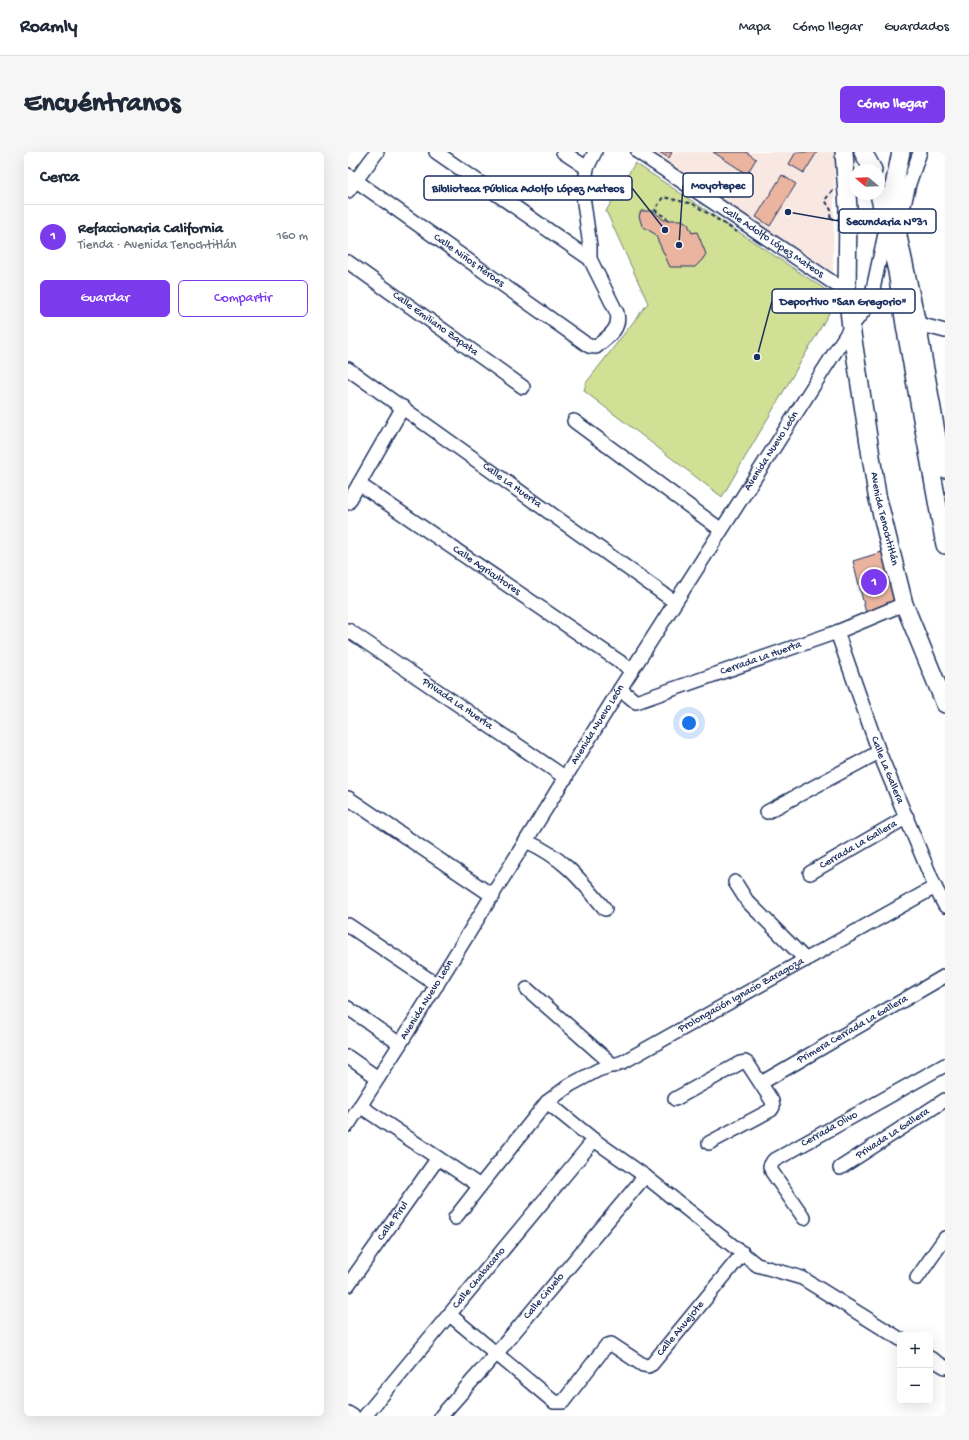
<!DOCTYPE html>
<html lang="es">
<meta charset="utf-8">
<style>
body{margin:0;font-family:"Gochi Hand",sans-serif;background:#f6f6f7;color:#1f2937}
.controls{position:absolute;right:12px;bottom:12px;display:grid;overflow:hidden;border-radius:6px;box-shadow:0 4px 16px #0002}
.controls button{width:36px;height:36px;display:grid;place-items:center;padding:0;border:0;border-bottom:1px solid #e0e1e3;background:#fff;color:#1f2937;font:20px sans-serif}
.compass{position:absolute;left:501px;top:12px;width:36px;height:36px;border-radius:50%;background:#fff;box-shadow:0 4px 16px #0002;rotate:289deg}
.you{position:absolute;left:341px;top:571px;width:14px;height:14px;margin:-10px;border:3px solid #fff;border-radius:50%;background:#1a73e8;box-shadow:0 0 0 6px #1a73e833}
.badge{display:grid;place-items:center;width:26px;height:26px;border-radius:50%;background:#7c3aed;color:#fff;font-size:13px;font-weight:700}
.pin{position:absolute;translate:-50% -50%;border:2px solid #fff;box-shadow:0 1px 4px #0006}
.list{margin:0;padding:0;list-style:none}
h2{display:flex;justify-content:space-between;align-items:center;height:52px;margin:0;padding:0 16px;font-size:17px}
h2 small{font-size:13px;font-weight:400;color:#747a83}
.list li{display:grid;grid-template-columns:26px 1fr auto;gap:12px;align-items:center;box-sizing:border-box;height:64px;padding:0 16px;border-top:1px solid #e0e1e3}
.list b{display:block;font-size:15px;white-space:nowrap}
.list p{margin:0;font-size:13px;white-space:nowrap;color:#747a83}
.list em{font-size:13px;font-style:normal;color:#747a83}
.actions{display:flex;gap:8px;padding:12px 16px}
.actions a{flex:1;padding:9px 0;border:1px solid #7c3aed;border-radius:6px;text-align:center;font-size:14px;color:#7c3aed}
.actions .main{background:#7c3aed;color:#fff}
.map{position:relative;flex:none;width:597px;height:1264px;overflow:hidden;border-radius:6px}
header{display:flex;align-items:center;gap:24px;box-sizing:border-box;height:56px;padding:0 20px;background:#fff;border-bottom:1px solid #e0e1e3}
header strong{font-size:19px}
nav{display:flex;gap:22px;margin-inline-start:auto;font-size:14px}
.intro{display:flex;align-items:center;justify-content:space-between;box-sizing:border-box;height:96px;padding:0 24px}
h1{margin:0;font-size:28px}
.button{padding:10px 18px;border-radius:6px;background:#7c3aed;color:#fff;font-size:14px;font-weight:700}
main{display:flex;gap:24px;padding:0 24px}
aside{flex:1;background:#fff;border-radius:6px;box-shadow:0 4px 16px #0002}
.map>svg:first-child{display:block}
.built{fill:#f9e8e2}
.green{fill:#d1e094;stroke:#768879}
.building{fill:#eab49f;stroke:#1b2f5e}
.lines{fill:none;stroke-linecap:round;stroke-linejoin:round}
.minor-casing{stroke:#1b2f5e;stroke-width:16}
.major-casing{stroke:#1b2f5e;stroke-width:20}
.path{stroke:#1b2f5e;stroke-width:2;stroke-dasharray:4 3;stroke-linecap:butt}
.minor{stroke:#fff;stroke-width:13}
.major{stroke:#fff;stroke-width:17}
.path-bridge{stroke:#1b2f5e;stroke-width:2;stroke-dasharray:4 3;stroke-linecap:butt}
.labels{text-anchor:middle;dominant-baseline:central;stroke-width:3;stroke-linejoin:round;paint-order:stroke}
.street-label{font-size:11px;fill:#1b2f5e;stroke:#fff}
.leader{fill:none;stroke:#1b2f5e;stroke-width:1.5}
.callout-dot{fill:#1b2f5e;stroke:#fff;stroke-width:1.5}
.callout{fill:#fff;stroke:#1b2f5e;stroke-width:1.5}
.callout-label{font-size:12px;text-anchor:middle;font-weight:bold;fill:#1b2f5e}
</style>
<header>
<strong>Roamly</strong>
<nav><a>Mapa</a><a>Cómo llegar</a><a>Guardados</a></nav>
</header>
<div class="intro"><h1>Encuéntranos</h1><a class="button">Cómo llegar</a></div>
<main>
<aside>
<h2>Cerca<small></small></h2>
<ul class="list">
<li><span class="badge">1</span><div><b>Refaccionaria California</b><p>Tienda · Avenida Tenochtitlán</p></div><em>160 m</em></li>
</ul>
<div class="actions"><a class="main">Guardar</a><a>Compartir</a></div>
</aside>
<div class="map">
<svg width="597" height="1264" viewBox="0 0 597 1264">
<rect width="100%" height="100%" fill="#fff"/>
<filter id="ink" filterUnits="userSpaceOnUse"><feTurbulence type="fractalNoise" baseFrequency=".025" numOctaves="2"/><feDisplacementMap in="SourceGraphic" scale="8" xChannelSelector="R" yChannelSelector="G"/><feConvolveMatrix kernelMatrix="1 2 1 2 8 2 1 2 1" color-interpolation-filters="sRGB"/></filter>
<g filter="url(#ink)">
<path class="built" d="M302,0H487L485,120Z"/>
<path class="green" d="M287,11L490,146L374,345L236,239L238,231L300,151L258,59Z"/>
<path class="building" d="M311,0H324L321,6Z
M365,0H398L408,7L399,22Z
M448,0H469L456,21L441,12Z
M434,23L448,32L422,74L408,65Z
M293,59H305L316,68H334L340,72L344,81L349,80L358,102L354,108L347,115H322L307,82L294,74L291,64Z
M534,400L546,450L518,461L505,409Z"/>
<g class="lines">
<g class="minor-casing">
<g id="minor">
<path d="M88,0L242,107"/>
<path d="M215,0L239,16"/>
<path id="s1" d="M290,0L499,140"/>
<path d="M572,0L561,32L554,61L552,84L571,172L597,319"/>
<path id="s2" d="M0,23L241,194L248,195C259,185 273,178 269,161L242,107V94L235,44L239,16L247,0"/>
<path d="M0,39L29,0"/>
<path id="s3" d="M0,110L175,235"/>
<path d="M571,172L597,179"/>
<path id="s4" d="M0,217L327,450"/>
<path d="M226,269L372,377"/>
<path id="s5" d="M11,332L284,518"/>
<path d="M0,351L55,255"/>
<path id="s6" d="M0,478L218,626"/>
<path id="s7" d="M489,480L531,600L587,735L597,754"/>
<path id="s8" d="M272,537L288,550L489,480L556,452"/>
<path d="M0,646L145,744"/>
<path d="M419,660L531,600"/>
<path d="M178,689C216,706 232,727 257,757"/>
<path id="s9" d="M462,721L559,665"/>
<path d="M387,730L399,749L458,808"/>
<path d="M0,773L89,833"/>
<path d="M179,837L266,914"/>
<path d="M0,856L52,892"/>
<path d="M0,905L30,926"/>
<path id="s10" d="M413,931L597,824"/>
<path d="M327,947L392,911L397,910L400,912L424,949L425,955L423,958L361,991"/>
<path d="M199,950L246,988L297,1024L409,1113L454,1126L552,1187"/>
<path id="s11" d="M12,954L132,1034L199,950L222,933L250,918L275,910L587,735"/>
<path id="s12" d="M0,973L52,892L272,537L503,175L522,151L538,77"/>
<path id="s13" d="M492,1016L597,948"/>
<path d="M107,1066L132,1034"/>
<path id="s14" d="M456,1066L424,1020L422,1014L425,1009L597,913"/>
<path d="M569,1126L597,1086"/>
<path id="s15" d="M0,1133L90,1006"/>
<path id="s16" d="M102,1163L206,1250H215L258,1194L263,1192L295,1213L300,1214L304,1212L395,1101"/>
<path d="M582,1206L597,1215"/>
<path d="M0,1261L5,1264"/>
<path id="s17" d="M17,1264L246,988"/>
<path id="s18" d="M93,1264L148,1202L297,1024"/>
</g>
</g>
<g class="major-casing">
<g id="major">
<path id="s19" d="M496,0L500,56L499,140L503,175L529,343L556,452L597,552"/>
<path d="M515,0L525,18"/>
<path d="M531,42L549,119L557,173L597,393"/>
<path d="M539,67L553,0"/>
</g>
</g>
<path class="path" d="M482,66L483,58L477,48L486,36
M321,68L307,58L315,45L345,52L389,80"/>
<use href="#minor" class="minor"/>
<use href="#major" class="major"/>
<path class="path-bridge" d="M482,66L544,72"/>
</g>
</g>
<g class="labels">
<g class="street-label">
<text stroke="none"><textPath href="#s1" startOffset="162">Calle Adolfo López Mateos</textPath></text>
<text stroke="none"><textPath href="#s2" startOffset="148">Calle Niños Héroes</textPath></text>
<text stroke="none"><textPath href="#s3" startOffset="107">Calle Emiliano Zapata</textPath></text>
<text stroke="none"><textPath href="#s12" startOffset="796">Avenida Nuevo León</textPath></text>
<text stroke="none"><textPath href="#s4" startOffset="201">Calle La Huerta</textPath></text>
<text stroke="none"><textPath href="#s19" startOffset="370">Avenida Tenochtitlán</textPath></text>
<text stroke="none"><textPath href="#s5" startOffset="154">Calle Agricultores</textPath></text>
<text stroke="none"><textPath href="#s8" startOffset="153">Cerrada La Huerta</textPath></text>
<text stroke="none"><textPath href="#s6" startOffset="132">Privada La Huerta</textPath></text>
<text stroke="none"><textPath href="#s12" startOffset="472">Avenida Nuevo León</textPath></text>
<text stroke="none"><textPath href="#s7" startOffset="147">Calle La Gallera</textPath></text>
<text stroke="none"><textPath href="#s9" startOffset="56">Cerrada La Gallera</textPath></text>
<text stroke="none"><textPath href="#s11" startOffset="474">Prolongación Ignacio Zaragoza</textPath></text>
<text stroke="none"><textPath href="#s12" startOffset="148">Avenida Nuevo León</textPath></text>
<text stroke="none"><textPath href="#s10" startOffset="106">Primera Cerrada La Gallera</textPath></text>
<text stroke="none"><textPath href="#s14" startOffset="133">Cerrada Olivo</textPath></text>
<text stroke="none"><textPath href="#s13" startOffset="63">Privada La Gallera</textPath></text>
<text stroke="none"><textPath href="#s15" startOffset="78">Calle Pirul</textPath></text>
<text stroke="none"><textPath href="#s17" startOffset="179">Calle Chabacano</textPath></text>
<text stroke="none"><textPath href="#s18" startOffset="158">Calle Ciruelo</textPath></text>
<text stroke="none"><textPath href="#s16" startOffset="314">Calle Ahuejote</textPath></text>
</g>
</g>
<path class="leader" d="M331 93L335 33M317 78L284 36M440 60L491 69M409 205L424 149"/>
<g class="callout-dot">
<circle cx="331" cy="93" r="4"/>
<circle cx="317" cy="78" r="4"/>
<circle cx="440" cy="60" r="4"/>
<circle cx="409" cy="205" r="4"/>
</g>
<g class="callout">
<rect x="335" y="21" width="70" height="24" rx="4"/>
<rect x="76" y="24" width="208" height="24" rx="4"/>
<rect x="491" y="57" width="97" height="24" rx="4"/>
<rect x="424" y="137" width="143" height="24" rx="4"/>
</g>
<g class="callout-label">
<text x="370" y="37">Moyotepec</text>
<text x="180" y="40">Biblioteca Pública Adolfo López Mateos</text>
<text x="539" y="73">Secundaria Nº31</text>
<text x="495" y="153">Deportivo "San Gregorio"</text>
</g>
</svg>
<div class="controls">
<button>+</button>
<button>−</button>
</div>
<svg class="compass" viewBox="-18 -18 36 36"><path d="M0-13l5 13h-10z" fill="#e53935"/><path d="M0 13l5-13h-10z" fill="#747a83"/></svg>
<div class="you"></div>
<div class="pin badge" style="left:526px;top:430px">1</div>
</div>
</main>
